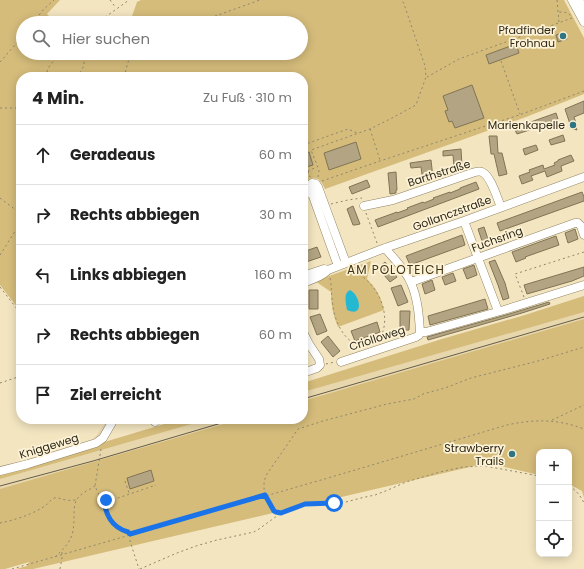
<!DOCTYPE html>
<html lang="de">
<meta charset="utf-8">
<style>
body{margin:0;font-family:Poppins,sans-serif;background:#f2f2f2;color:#222}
.controls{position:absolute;right:12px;bottom:12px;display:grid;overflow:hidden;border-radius:8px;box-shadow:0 2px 10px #0003}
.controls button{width:36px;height:36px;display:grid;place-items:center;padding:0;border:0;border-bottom:1px solid #e0e0e0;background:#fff;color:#222;font:20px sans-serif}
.stop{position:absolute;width:12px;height:12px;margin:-9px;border:3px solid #1a73e8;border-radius:50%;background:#fff}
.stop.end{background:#1a73e8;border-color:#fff;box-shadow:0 1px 4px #0008}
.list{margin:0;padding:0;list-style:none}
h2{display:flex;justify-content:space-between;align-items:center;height:52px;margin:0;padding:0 16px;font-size:17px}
h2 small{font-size:13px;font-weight:400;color:#767676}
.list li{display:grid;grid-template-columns:26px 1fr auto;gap:12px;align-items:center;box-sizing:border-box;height:60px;padding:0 16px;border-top:1px solid #e0e0e0}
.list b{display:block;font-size:15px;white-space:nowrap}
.list em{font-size:13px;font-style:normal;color:#767676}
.icon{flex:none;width:22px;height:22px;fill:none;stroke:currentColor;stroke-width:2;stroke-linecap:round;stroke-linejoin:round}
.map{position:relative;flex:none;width:584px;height:569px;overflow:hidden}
.search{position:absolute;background:#fff;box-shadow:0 2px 10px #0003;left:16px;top:16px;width:292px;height:44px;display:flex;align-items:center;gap:10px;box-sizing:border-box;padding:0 14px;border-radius:22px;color:#767676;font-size:15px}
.panel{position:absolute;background:#fff;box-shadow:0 2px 10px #0003;left:16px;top:72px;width:292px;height:352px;border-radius:16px}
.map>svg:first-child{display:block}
.built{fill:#e8d7ac}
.green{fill:#d5bc7b}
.water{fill:#24b8d2}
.building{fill:#b3a583;stroke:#817454}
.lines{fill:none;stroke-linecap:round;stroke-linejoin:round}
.minor-casing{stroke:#928563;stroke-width:9}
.path{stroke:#8f866c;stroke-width:1;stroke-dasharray:2 3;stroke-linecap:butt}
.minor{stroke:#fff;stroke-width:8}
.tram{stroke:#655d49;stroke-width:1}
.route{stroke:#1a73e8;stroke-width:5}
.poi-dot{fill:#2e7482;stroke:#fdf2d5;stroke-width:1.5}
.labels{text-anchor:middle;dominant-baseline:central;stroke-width:3.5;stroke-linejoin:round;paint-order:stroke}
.poi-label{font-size:11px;fill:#2d281a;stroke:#fdf2d5;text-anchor:end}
.street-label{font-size:11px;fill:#2d281a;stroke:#fdf2d5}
.neighbourhood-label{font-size:12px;letter-spacing:1px;fill:#3f3414;stroke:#fdf2d5}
</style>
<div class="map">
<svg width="584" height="569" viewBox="0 0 584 569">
<rect width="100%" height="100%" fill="#f3e5c0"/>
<path class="built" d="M584,296V337L303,417V383L442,339L525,315Z
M181,419H296L0,505V471L88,447L106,422L113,426L105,442Z"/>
<path class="green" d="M0,0H60L47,14L56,23H23V53H89L96,58L99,53H301V23H117L131,19L137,2L141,0H564L584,38V94L526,117L325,189L322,183L318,179C306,176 307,181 306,190C306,193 304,194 303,197V77H21V312L0,285Z
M371,261L367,279C377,289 381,297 384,310L338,327C333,315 331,305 331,292L315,281Z
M584,296V312L303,392V383L442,339L525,315Z
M584,319V498L582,491L569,484V452H539V475L487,463L33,569H16L27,566L29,562L5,569H0V489L241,419H303V401Z
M181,419H209L0,479V471L88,447Z"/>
<path class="water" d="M350,290C360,295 365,318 347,310C346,303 343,293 350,290Z"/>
<path class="building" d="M564,32L567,39L558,42L556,35Z
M516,44L519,53L489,64L486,55Z
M472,85L484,118L455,128L452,121L449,122L445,111L448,110L443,96Z
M584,101V113L574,117L577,126L576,127L577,130L570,128L569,125L570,124L565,109Z
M556,113L558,119L544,124L545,125L517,134L514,128Z
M563,135L565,141L551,145L549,140Z
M489,136H497L498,153H502L507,174L499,176L494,154H491Z
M356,142L361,159L329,170L324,153Z
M536,145L538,150L525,155L523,149Z
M461,149L462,166L461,167V169L456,170L455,167H454L453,155L443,156V151Z
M309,152L313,165L303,168V154Z
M571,155L574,161L561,166L562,171L547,177L545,171L531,176L533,180L522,184L519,176L530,172L529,170L543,165L544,169L555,165L554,163L558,161V160Z
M431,160L433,178H428V181L423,182L421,167L411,168L410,163Z
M396,172L397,190H396V193L390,194L388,173Z
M367,180L370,187L352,194L349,187Z
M476,182L479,189L378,227L375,220L397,212V213L408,209L407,208L423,202L424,203L434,199L433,198L450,192V193L460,189V188Z
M582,192L584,197V201L500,231L497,223Z
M353,206L360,224L355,225H353L347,209Z
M484,227L489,242L483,244L478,229Z
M575,229L578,239L568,243L565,233Z
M462,235L465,245L410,265L406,256Z
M556,236L559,245L525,257L526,258L516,262L512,252Z
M317,247L321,257L303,263V252Z
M495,260L505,283L509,298L503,300L498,285L489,262Z
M385,262L397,277L390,282L378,268Z
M474,265L477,275L467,279L463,269Z
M584,267V276L572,281L527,294L524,285Z
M453,273L456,281L445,285L442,277Z
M432,280L435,290L425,294L422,284Z
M401,285L408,302L398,306L391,288Z
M309,290H318V309H309Z
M485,299L488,309L430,325L428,316Z
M549,302L550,304L522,313L428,340L427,337L506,315Z
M400,311H410L409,330H400Z
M320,314L327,331L317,335L310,317Z
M377,322L380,332L355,341L351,331Z
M328,336L340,351L333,357L321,342Z
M151,470L154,481L130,489L127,478Z"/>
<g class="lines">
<g class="minor-casing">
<path id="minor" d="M572,0L584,22
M579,0L584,9
M303,194L311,192
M364,206L393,200L472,173C475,172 479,171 482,172C491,176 497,198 501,207
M464,221L498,311
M338,266L310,188V185L312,183L316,184L318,187L346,263
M303,276L324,269L328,270L385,248L464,221L584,177
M411,282L575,223H578L581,226L584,235
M303,283C311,280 321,277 327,271
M303,332L309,344L319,359L320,365L317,368L303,373
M420,332H426L504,310L584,285
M341,362L416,337L419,335L420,332C419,316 418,299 411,283C406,270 394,259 385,248
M154,419L155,422
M0,471L28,464L96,443L103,438L114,419"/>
</g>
<path class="path" d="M110,0L116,8
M557,0L559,22
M33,23L43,10L54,0
M97,23L129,0
M196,23L260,0
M501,61L520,114
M0,62L23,36
M47,77C45,67 55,60 62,53
M77,77C84,67 87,63 80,53
M124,77L128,62L134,53
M427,77L459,59L572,18C569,12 565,12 559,12
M0,108H16L21,110
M370,129L380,160
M307,144L308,148
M303,145L348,129L357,133
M308,171L310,177
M303,173L317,167
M318,177L319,170L311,150L370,129L392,118L416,105L426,77L425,66L404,4L402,0
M322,181L380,161L522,114L584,91
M0,198L21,214
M331,204L348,200L362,198
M366,213L377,243
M0,255L21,222
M351,269C359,274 367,279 373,287C385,302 390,327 377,342
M361,274V266
M330,278C332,288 331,295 333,306C335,323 345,343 363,347
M0,287L21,314
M524,297L515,274L584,252
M326,364L335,362
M0,383L21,376
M552,420L584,405
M101,449L95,486L98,493L103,499
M125,481L129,493
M569,486C576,490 580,495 584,503
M103,499L110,500L115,499L156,485
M103,499C106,516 111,527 128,532L130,534
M280,513L274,511C266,498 260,488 267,474L298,429L323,421L387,404L414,399L423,394L445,388L471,378L538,361L584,347
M0,523C15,520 31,515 45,506C48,504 50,500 54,498C59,497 62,500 67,500C70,501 73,500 76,500
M130,535V541L139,569
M55,557C70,543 74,537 74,517C74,512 74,506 76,501C79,494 89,490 95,486
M12,569L328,478L507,425C534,419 558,419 584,429
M60,569L62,558V550
M140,569L177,553L196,546L217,540L254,532L259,529L281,513L297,506L313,503L346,502L361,498L375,495L388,490L406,482L440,472L463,467L485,466L539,476"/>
<use href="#minor" class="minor"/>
<path class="tram" d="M303,399L584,317
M0,486L93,461L235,419"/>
</g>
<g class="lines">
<path class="route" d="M106,500L103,498C106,515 111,527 128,532L130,534L265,495L274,511L276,512L281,513L305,504L334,503"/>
</g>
<g class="poi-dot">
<circle cx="563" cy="36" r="4"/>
<circle cx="573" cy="125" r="4"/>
<circle cx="512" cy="454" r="4"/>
</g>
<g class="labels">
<g class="poi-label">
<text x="555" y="30">Pfadfinder<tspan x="555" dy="13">Frohnau</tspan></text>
<text x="565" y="125">Marienkapelle</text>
<text x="504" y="448">Strawberry<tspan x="504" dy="13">Trails</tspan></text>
</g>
<g class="street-label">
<text transform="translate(439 173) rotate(-18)">Barthstraße</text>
<text transform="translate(452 213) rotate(-20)">Gollanczstraße</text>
<text transform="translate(497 239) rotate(-20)">Fuchsring</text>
<text transform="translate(377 338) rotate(-18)">Criolloweg</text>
<text transform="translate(49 446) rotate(-17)">Kniggeweg</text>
</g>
<g class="neighbourhood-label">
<text x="396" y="269">AM POLOTEICH</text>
</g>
</g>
</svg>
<div class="controls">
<button>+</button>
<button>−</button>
<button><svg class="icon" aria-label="locate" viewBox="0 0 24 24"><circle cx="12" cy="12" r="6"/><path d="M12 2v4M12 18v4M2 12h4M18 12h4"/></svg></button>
</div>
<div class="stop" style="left:334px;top:503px"></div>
<div class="stop end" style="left:106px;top:500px"></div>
<div class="search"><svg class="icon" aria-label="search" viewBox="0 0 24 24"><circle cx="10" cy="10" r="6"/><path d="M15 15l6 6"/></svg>Hier suchen</div>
<section class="panel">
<h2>4 Min.<small>Zu Fuß · 310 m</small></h2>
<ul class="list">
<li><svg class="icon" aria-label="ahead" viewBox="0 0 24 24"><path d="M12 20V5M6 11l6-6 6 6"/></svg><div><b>Geradeaus</b></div><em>60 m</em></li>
<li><svg class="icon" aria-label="right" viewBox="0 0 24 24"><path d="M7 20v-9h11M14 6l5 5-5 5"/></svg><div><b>Rechts abbiegen</b></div><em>30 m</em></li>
<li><svg class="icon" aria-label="left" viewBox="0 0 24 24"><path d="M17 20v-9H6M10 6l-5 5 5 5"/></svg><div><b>Links abbiegen</b></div><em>160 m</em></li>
<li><svg class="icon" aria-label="right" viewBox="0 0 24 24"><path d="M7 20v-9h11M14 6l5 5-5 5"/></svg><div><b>Rechts abbiegen</b></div><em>60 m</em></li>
<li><svg class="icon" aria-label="arrive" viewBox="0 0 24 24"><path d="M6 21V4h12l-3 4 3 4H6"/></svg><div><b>Ziel erreicht</b></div></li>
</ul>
</section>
</div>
